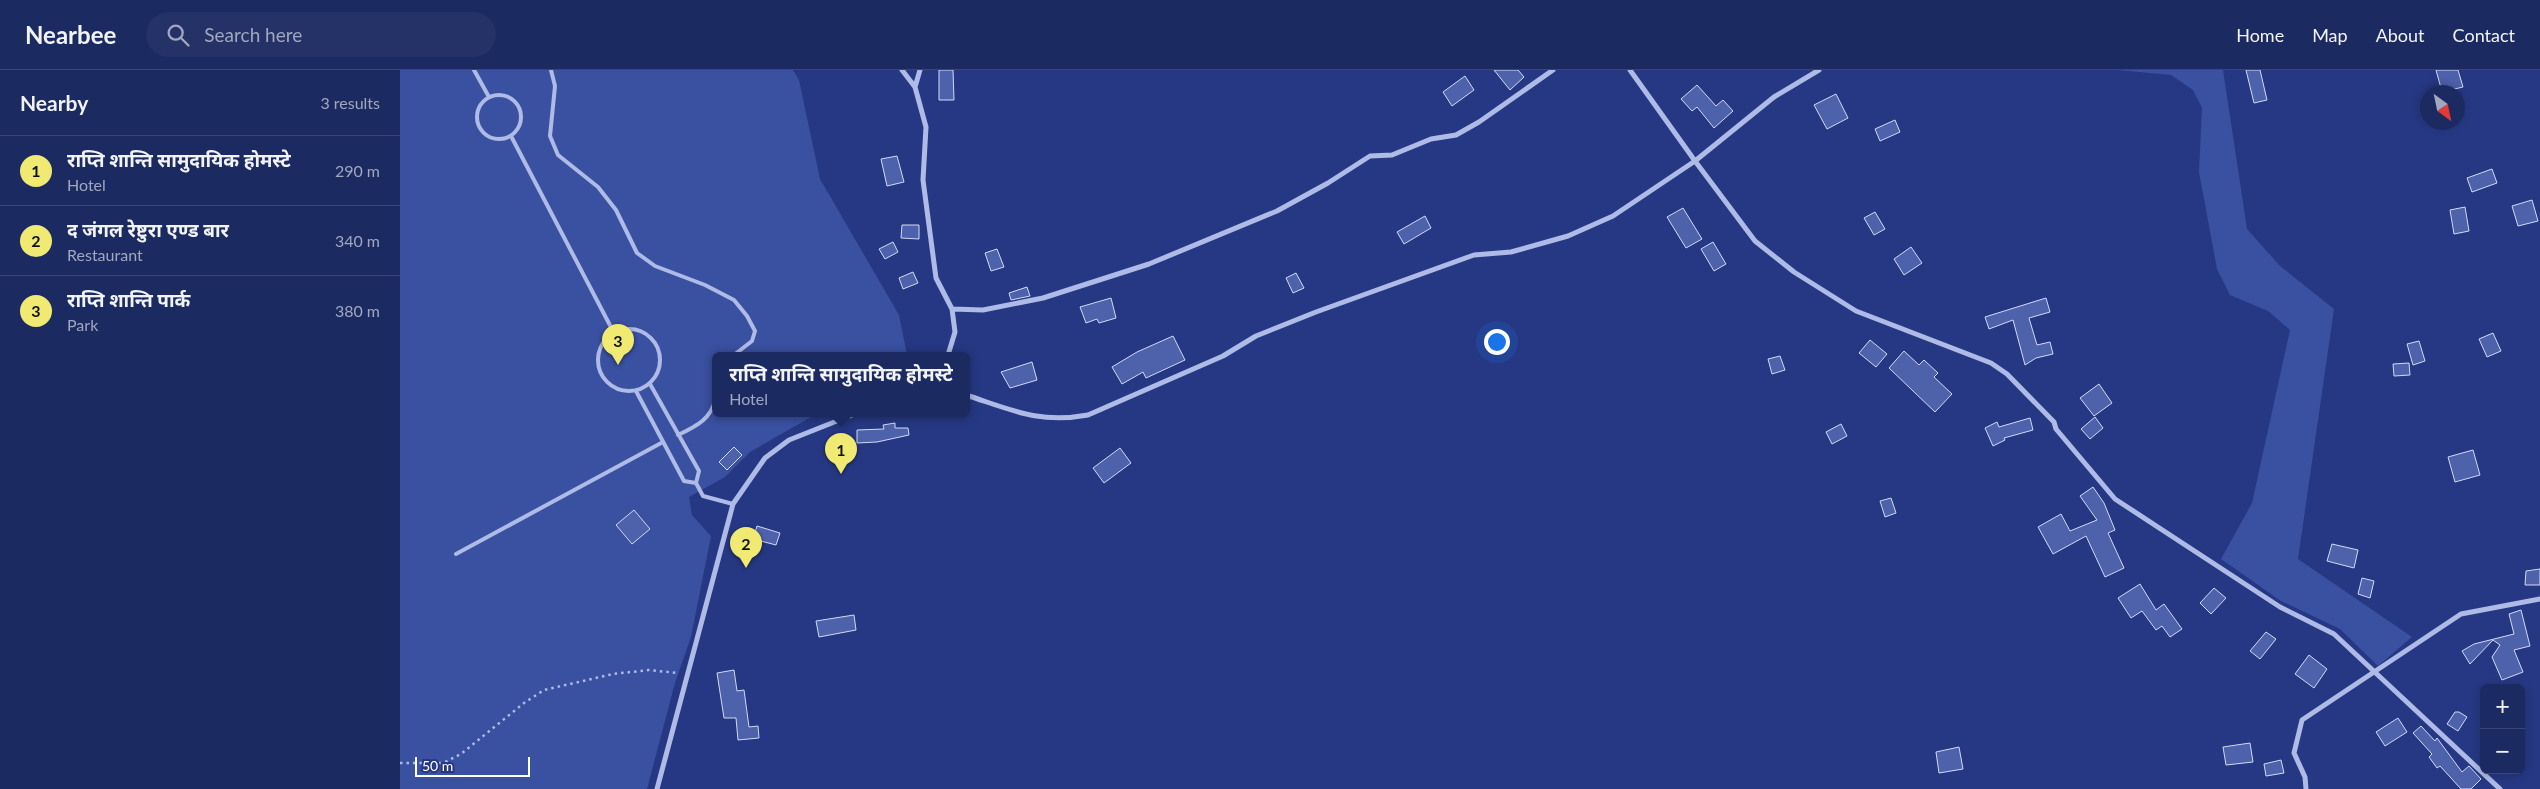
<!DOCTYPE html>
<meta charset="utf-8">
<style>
body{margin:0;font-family:Lato,"Noto Sans Devanagari",sans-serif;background:#253268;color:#f1f3f6}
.controls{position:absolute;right:15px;bottom:15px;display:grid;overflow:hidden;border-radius:8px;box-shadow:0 2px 8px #0003}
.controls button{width:45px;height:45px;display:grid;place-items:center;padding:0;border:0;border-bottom:1px solid #3a4677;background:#1c2a62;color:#f1f3f6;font:25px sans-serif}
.compass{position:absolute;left:2020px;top:15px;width:45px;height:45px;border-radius:50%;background:#1c2a62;box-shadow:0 2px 8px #0003;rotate:147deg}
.scale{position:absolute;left:15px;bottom:12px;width:115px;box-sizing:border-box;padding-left:5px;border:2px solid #fff;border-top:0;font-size:14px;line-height:18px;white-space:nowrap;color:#fff;-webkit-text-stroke:4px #263883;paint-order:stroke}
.you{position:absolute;left:1096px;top:271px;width:18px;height:18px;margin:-12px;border:4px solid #fff;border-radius:50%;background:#1a73e8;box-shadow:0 0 0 8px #1a73e833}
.badge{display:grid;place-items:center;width:32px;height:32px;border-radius:50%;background:#f0ea73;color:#111;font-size:16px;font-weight:700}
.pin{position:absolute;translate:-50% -41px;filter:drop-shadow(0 1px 2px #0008)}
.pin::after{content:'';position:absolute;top:26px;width:18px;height:15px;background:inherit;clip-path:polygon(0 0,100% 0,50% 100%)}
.popup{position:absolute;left:312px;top:282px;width:258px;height:65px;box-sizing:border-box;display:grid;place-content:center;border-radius:8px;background:#1c2a62;filter:drop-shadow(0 1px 4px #0005);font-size:16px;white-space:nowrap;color:#a0a7be}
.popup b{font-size:19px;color:#f1f3f6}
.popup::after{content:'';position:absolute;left:50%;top:100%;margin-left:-10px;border:10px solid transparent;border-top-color:#1c2a62}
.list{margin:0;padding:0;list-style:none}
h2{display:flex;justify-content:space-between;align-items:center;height:65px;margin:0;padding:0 20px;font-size:21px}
h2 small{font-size:16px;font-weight:400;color:#a0a7be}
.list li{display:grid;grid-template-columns:32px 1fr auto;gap:15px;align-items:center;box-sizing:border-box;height:70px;padding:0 20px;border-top:1px solid #3a4677}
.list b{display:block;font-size:19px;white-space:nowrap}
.list p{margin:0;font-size:16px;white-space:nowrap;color:#a0a7be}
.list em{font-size:16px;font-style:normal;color:#a0a7be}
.icon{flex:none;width:28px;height:28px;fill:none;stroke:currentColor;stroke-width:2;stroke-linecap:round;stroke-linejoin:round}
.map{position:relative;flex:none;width:2140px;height:719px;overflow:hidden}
header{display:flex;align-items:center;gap:30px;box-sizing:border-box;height:70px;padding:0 25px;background:#1c2a62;border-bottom:1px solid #3a4677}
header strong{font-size:24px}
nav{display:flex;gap:28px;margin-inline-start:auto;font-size:18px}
.search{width:350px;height:45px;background:#253268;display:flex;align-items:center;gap:12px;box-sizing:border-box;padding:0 18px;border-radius:28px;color:#a0a7be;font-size:19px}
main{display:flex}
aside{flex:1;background:#1c2a62}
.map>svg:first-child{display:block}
.green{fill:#3a50a0}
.building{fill:#4e61ab;stroke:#d2daf6}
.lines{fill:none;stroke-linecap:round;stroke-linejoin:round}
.path{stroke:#aebbe7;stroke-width:2.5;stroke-dasharray:2.5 4;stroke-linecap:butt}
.service{stroke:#aebbe7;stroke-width:4}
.minor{stroke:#aebbe7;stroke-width:5}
</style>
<header>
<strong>Nearbee</strong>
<div class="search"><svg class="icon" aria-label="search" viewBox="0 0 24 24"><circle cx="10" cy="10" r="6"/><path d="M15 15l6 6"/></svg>Search here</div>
<nav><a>Home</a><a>Map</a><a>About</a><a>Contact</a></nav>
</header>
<main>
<aside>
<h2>Nearby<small>3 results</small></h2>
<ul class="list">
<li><span class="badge">1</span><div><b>राप्ति शान्ति सामुदायिक होमस्टे</b><p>Hotel</p></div><em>290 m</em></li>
<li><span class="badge">2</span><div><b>द जंगल रेष्टुरा एण्ड बार</b><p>Restaurant</p></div><em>340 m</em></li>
<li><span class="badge">3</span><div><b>राप्ति शान्ति पार्क</b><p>Park</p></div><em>380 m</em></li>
</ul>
</aside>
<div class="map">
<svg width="2140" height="719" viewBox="0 0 2140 719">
<rect width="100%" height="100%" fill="#263883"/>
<path class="green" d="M0,0H393L399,10L420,109L499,245L507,285H316V343H418L350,382L325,407L289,427L292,445L311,466L291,567L275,613L247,719H0Z
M1719,0H1823L1847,159L1880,196L1934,239L1898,489L2012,567L1978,596L1940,559L1881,531L1821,489L1852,433L1890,260L1868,241L1830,225L1817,199L1799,102L1802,38L1793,20L1771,5Z"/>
<path class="building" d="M539,0H553L554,30H539Z
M1094,0H1118L1124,7L1110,20Z
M1846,0H1860L1867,30L1854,33Z
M2036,0H2058L2063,17L2042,22Z
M1065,6L1074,20L1052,36L1043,22Z
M1297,15L1316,36L1323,30L1333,41L1314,58L1297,37L1292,41L1281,29Z
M1436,24L1448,48L1427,59L1414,35Z
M1495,50L1500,62L1480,71L1475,59Z
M497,86L504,112L487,116L481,89Z
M2092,99L2097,113L2072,122L2067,108Z
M2132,130L2138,151L2118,156L2112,136Z
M2065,137L2069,161L2054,164L2050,140Z
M1283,138L1302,169L1286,178L1267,147Z
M1475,142L1485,159L1474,165L1464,148Z
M1025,146L1031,158L1004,174L997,162Z
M502,155H519V169L501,168Z
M493,172L498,182L485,189L479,179Z
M1313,172L1326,194L1314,201L1301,179Z
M1511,177L1522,193L1504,205L1494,189Z
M597,179L604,197L591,201L585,183Z
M513,202L518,213L503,219L499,208Z
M896,203L904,218L893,223L886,208Z
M627,217L630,226L611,230L609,223Z
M711,228L716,248L699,253L697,249L686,253L680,237Z
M1646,228L1650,242L1629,248L1637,275L1650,272L1653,284L1636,288L1625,295L1613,250L1589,259L1585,247Z
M2093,263L2101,281L2087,287L2079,269Z
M773,266L785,290L746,308L743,302L722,314L712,297L737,282Z
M1470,270L1487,284L1476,297L1459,283Z
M2019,271L2025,291L2013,295L2007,274Z
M1504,281L1519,295L1524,290L1538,303L1534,307L1552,324L1535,342L1489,298Z
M1380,286L1385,300L1372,304L1368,289Z
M632,292L637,310L610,318L601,302Z
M2009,293L2010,305L1994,306L1993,294Z
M1699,314L1712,333L1694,346L1680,328Z
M1695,347L1703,358L1690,369L1681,359Z
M1630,348L1633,360L1604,368L1605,370L1593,376L1585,358L1597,352L1599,357Z
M495,353V358H508L509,365L477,372L457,373V360L484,359L483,355Z
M1441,354L1447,366L1432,374L1426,362Z
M334,377L342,385L327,400L319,392Z
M720,378L731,393L704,413L693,398Z
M2073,380L2080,405L2055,412L2048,387Z
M1693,417L1704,433L1715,460L1708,463L1724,498L1705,507L1686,466L1653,484L1638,457L1661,444L1670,461L1697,450L1680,426Z
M1491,428L1496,443L1485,447L1480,431Z
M234,440L250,459L232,474L216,455Z
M357,456L380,463L376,475L353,469Z
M1932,474L1958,480L1954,498L1927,491Z
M2140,499V515H2125L2126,501Z
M1962,508L1974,511L1970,528L1958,524Z
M1740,514L1756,540L1764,534L1782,559L1770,567L1762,556L1756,560L1742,541L1731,548L1718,528Z
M1814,518L1826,528L1811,544L1800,533Z
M2121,540L2130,576L2114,580L2123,602L2102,610L2092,587L2100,575L2093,570L2070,594L2062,581L2074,574L2114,564L2109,544Z
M454,545L456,560L419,567L416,551Z
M1866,562L1876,569L1860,589L1850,581Z
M1909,585L1927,599L1914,618L1895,604Z
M334,600L337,621L344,620L349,657L358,656L359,668L338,670L336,648H324L317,603Z
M2055,642H2059L2067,647L2058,661L2047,654Z
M1998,648L2007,662L1985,676L1976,662Z
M2021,656L2035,671L2037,668L2062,702L2069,696L2081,709L2071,719H2061L2040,696L2037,698L2029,687L2032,684L2013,663Z
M1850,673L1853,692L1826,695L1823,677Z
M1559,677L1563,699L1539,703L1536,682Z
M1881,690L1884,703L1866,706L1864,694Z"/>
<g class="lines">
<path class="path" d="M0,693H43L61,684L124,633L144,620L213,604L249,600L277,603"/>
<path class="service" d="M74,0L89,27
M151,0L155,16L150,66L158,85L198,117L216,140L237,183L255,196L305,215L334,230L347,246L355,261L352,271L334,285
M77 47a22 22 0 1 1 44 0a22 22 0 1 1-44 0Z
M111,66L214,263
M198 290a31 31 0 1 1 62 0a31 31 0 1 1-62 0Z
M250,314L299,401L296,413L303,426L333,434
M236,321L284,411L296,413
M278,365C297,356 311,349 316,328
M56,484L263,372"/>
<path class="minor" d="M502,0L515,17
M520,0L515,17L526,57L523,110L536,208L552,239L555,262L548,285
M1230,0L1295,91L1355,171L1394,202L1456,241L1591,293L1607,304L1654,352L1656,359L1715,429L1880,537L1934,564L2100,719
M552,239L583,240L643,228L749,194L877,141L928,113L970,86L992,85L1031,69L1056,65L1079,52L1153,0
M566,325C612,340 639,354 688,345L823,286L856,266L916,242L1074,185L1111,182L1168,166L1213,146L1295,91L1374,27L1419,0
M257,719L333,434L365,388L389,370L457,343
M1906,719L1905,707L1894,683L1902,650L2061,544L2140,529"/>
</g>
</svg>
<div class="controls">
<button>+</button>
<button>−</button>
</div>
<svg class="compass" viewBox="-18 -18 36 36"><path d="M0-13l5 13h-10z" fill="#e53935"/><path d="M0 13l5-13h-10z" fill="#a0a7be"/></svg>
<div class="scale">50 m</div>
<div class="you"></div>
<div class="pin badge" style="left:441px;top:404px">1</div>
<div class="popup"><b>राप्ति शान्ति सामुदायिक होमस्टे</b>Hotel</div>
<div class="pin badge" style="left:346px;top:498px">2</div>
<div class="pin badge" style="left:218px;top:295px">3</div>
</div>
</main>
